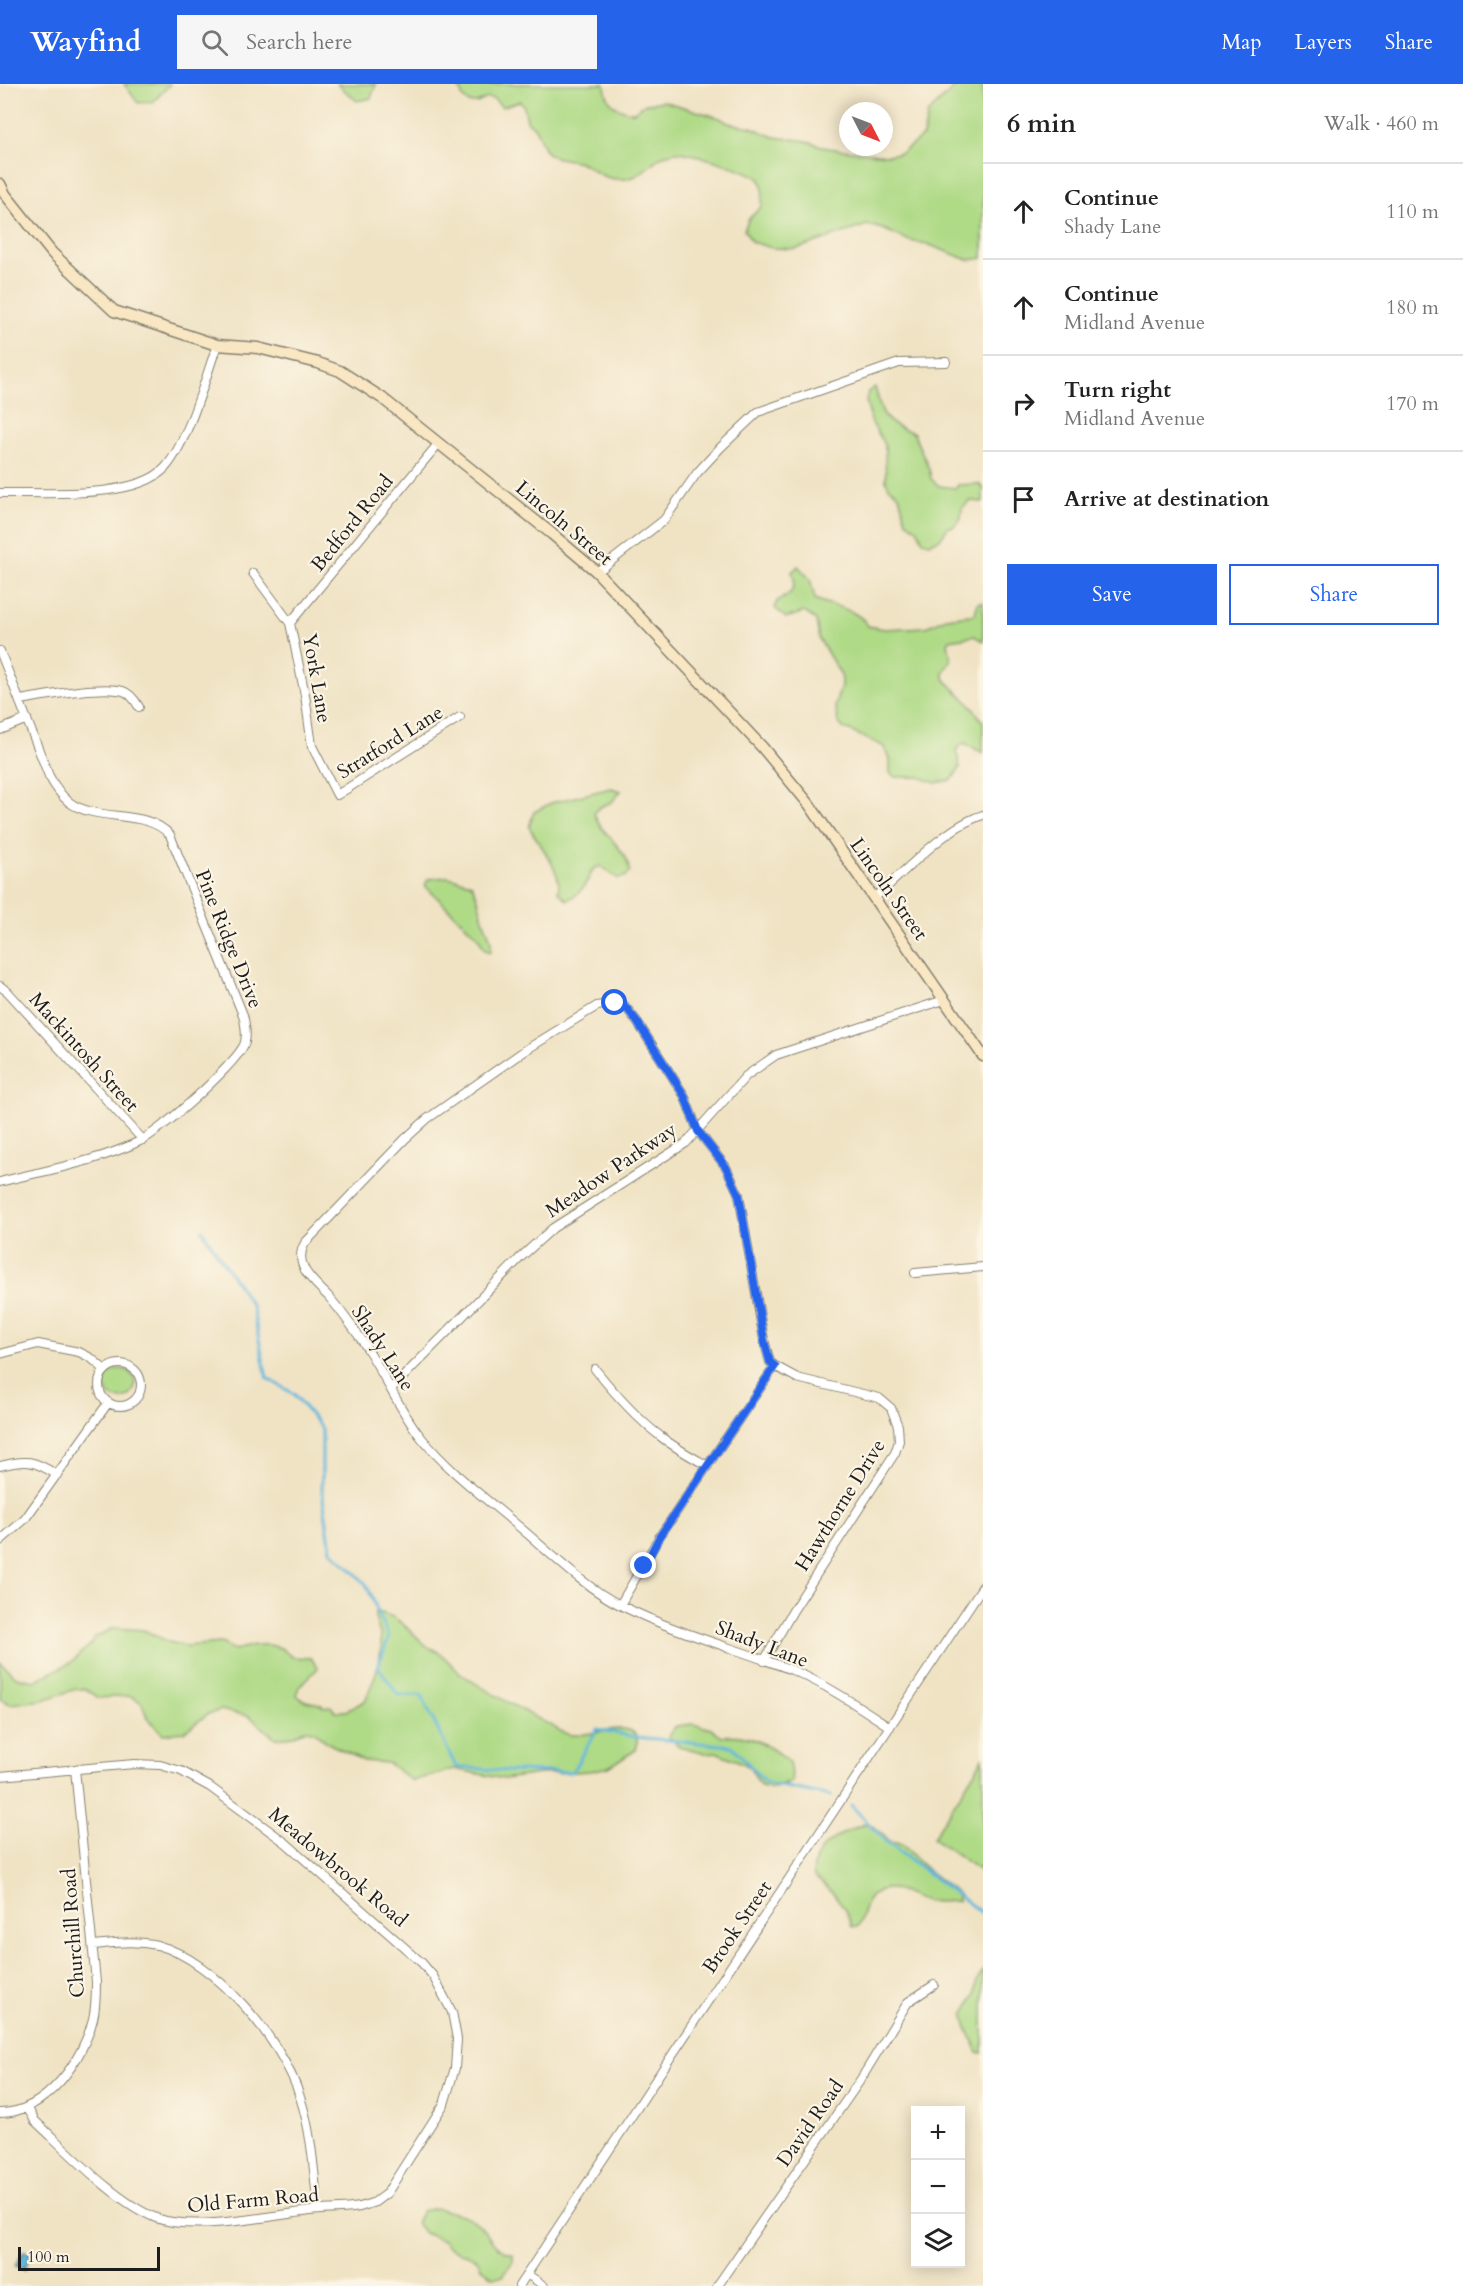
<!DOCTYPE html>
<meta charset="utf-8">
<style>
body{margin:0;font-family:Cardo,serif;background:#f6f6f6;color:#222}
.controls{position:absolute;right:18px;bottom:18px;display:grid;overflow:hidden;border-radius:0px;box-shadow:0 3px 15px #0003}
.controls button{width:54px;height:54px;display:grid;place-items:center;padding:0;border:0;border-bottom:2px solid #e0e0e0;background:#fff;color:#222;font:30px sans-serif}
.compass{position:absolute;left:839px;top:18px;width:54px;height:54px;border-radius:50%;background:#fff;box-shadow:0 3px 15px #0003;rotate:132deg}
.scale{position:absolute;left:18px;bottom:15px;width:142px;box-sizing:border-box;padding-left:6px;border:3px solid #1c1c1c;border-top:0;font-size:16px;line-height:21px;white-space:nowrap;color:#1c1c1c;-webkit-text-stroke:4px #fcf5e5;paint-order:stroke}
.stop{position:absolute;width:18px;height:18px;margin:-14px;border:4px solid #2563eb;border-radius:50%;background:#fff}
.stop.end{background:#2563eb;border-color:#fff;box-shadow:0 2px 6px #0008}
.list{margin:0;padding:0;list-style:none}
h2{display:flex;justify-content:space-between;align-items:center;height:78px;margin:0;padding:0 24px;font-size:26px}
h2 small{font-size:20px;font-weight:400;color:#767676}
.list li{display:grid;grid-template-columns:39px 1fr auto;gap:18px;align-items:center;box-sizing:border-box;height:96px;padding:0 24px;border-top:2px solid #e0e0e0}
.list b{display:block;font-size:22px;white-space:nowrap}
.list p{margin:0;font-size:20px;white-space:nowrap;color:#767676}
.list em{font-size:20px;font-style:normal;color:#767676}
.actions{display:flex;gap:12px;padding:18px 24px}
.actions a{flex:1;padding:14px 0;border:2px solid #2563eb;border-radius:0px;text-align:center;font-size:21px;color:#2563eb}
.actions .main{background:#2563eb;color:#fff}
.icon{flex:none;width:33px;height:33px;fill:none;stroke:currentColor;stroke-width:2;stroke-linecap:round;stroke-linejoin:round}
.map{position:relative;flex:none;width:983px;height:2202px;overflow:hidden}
header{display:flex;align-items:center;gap:36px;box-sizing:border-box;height:84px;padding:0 30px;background:#2563eb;color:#fff}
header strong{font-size:28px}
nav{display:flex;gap:33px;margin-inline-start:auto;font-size:21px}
.search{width:420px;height:54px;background:#f6f6f6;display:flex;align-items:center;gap:15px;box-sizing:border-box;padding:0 21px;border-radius:0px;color:#767676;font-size:22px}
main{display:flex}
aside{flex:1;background:#fff}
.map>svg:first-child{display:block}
.green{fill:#afda86;stroke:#667b51;stroke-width:1.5}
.water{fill:#61b7dd;stroke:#3e6a7c;stroke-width:1.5}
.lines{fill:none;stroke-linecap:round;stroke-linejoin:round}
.stream{stroke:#61b7dd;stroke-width:3}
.minor-casing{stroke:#868070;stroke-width:10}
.secondary-casing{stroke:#868070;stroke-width:13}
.minor{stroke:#fff;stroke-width:8}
.secondary{stroke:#f9e7c3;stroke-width:10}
.route{stroke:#2563eb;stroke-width:8}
.labels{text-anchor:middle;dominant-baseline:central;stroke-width:4.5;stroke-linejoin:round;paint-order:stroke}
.street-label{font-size:20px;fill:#1c1c1c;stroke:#fcf5e5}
</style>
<header>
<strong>Wayfind</strong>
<div class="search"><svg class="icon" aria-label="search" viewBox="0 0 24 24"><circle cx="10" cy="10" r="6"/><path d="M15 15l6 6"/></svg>Search here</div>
<nav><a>Map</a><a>Layers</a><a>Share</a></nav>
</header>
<main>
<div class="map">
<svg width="983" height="2202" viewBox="0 0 983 2202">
<rect width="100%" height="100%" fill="#fcf5e5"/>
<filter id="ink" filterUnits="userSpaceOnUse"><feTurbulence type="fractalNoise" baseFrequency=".0167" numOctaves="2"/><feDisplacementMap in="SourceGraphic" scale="12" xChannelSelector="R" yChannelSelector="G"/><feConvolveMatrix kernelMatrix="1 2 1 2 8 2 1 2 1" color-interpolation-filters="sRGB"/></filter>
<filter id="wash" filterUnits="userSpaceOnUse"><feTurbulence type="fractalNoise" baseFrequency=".008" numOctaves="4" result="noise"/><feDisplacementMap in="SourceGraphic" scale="24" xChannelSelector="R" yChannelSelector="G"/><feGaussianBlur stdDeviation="1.35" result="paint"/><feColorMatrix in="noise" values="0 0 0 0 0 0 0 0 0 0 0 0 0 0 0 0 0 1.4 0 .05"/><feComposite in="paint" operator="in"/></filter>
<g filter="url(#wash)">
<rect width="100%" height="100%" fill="#f0e3c4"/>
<path class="green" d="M124,0H170L154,17L138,19Z
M337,0H376L371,14L357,17Z
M452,0H605C605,18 617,27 634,28L645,20L663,17L720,34L728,39L751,43L774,53L807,57L827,64L887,71L901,69L923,52L928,29L958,0H983V174L968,176L927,160L910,157L883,145L867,141L796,165L772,164L752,158L744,146L749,135L762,122C762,114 765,101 759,95C751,87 688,67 676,68C646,71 646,104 606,93C597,90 590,83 582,79C574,75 564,76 555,73C541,69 542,54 535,44C534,43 530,40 528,38C524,31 527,23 520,17L502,23L494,15L487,14L477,19H469L462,13L461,6Z
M875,303C883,333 883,339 914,349C918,365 930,379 931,395L939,402L955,404L958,401L978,400L983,403V418L970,417L962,424L961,434L953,443H948L940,455L929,459L923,457L917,445L906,437L899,411L889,403L886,397L885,362L871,337L866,317L868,308Z
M798,482L810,495L815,515C833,523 857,524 868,542L884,545L926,543L946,534L971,531L975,530L978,519L983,518V557L974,552L950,556L948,559L951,575L943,589L945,596L970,620L983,638V669L964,659L956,666L960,683L952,696L936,699L919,693H895L890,689V675L883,662L843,644L838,638L835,621L841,603V591L819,555L816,536L804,528L786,534L775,524L777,517C791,511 798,504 792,488Z
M611,704L621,707L612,718L600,723L594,729C601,752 626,761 630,788L625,793L617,794L601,782L593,785C587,798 582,810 567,816L558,807C564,791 538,758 529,743L534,728L551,719Z
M448,793L471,799C479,812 478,817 482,831C485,845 493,853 491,868L485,866L478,853L425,802L428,795Z
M105 1300a15 15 0 1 1 30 0a15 15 0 1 1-30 0Z
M375,1528C401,1531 409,1548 427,1562C431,1565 436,1566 439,1569C448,1575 454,1585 463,1591C487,1608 524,1627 550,1641C557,1645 564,1650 571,1651C586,1655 647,1627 636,1666L609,1683L590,1687L539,1690L504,1695L454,1685L412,1697L388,1679L364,1677L328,1659L315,1648L305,1645L294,1652L275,1654L249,1632L221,1626L208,1630L184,1648L163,1650L148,1635L141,1618L130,1612L98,1614L85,1605H76L43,1616L10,1620L0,1614V1578L16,1593L34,1597L70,1579L91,1560L95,1553L114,1544L144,1546L169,1558L186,1562L221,1559L235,1566L255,1561H269L281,1564L292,1573L311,1574L318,1584L298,1604L297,1611C304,1620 316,1616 324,1623L331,1622L335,1627H346L365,1617C373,1598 382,1577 381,1556C381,1547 374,1538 375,1528Z
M693,1640L712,1645L722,1652C751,1649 766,1660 789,1677L792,1697L772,1704L761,1702L751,1685L743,1679L716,1668L705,1669L679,1662L668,1652L676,1642Z
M983,1674V1780L979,1786L933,1754Z
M867,1739L875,1743L890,1758L900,1760L907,1765L926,1785L957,1809V1817C948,1817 936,1819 928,1817C907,1813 889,1794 870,1813C863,1821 864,1835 857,1843H852C846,1821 832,1806 814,1793C809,1762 843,1748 867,1739Z
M983,1886V1969L978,1968L966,1942L964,1931L975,1911L977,1896Z
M436,2124C451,2128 471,2131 481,2143C494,2157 491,2164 513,2170V2177L503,2192L493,2193L481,2183L477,2175L448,2163L443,2156L424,2149L416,2139L422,2127Z"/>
<path class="water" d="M24,2167L31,2170L24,2186L15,2182Z"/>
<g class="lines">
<path class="stream" d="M202,1146L252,1222L267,1294L294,1310L322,1345V1407L331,1466L366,1500L389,1553L378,1582L398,1611H421L456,1683L508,1687L572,1688L597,1645L635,1653L732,1662L766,1699L831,1712
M851,1721L885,1757L983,1830"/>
</g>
</g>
<g filter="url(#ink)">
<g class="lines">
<g class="minor-casing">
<path id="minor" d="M0,409C43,408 135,416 165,384C187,360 206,293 217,261
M597,488L664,436L697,389L721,363L758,328L899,279L946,278
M253,489L290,539L305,611L312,662L337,711L460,633
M290,539L438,360
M0,567L49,692C54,701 60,711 69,718C97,739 146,724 170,751L243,931C245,939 247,949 245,958C241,976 159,1049 140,1057C97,1078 46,1086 0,1098
M20,616C45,612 100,601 123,607C130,609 135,616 139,623
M0,646L27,635
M874,814C904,789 946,742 983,731
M0,902L8,908L143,1056
M915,1189L983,1183
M0,1270L38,1260L79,1268L91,1274L105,1286
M99 1301a21 21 0 1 1 42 0a21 21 0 1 1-42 0Z
M595,1285C615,1310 635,1333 660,1352C675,1364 692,1373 708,1382
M391,1305L521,1173L553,1144L686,1059L746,992L776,971L944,916
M0,1382C26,1375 34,1376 57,1391
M0,1457L25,1435L108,1319
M620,1521L660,1452L775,1282L770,1278L764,1256L739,1111L726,1083L698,1047L684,1011L636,936L624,921L615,919L597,922L524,967L427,1035L405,1055L305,1159C292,1181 314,1198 328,1212C338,1223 347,1236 356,1248C381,1281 395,1320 420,1352C448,1387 484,1413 517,1441C551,1469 582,1502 622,1522C676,1549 735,1564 792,1586C827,1601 858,1622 890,1643
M764,1577L794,1525L895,1369L899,1357L898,1342L891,1324L879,1314L797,1294L775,1282
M0,1692L134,1680L160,1681L181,1687L210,1703L286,1759L422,1879L433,1892L452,1928L457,1955L455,1984L444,2020L387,2109L375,2118L360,2123C343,2126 326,2125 310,2127C268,2132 194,2148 156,2134C115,2118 68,2067 35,2037L27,2023
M93,1861C115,1859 135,1856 157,1861C215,1876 283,1957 300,2013C312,2049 314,2089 318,2126
M0,2029C46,2029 83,1976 93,1935C96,1923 96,1911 96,1898L75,1685
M527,2190L544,2202
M519,2202L983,1502
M717,2202L861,1995L908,1918L934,1901"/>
</g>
<g class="secondary-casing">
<path id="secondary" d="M0,100L5,110L52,169L114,227L217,261L258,264L318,279L340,287L382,314L552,450L597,488L762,663L809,720L983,972"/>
</g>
<use href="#minor" class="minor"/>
<use href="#secondary" class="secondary"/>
</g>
</g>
<g class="lines" filter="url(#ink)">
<path class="route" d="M615,919L624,921L636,936L684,1011L698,1047L726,1083L739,1111L764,1256L770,1278L775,1282L660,1452L644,1482"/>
</g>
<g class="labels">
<g class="street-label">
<text transform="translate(352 439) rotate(-51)">Bedford Road</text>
<text transform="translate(564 439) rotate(40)">Lincoln Street</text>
<text transform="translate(317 594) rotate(80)">York Lane</text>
<text transform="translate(390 658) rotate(-32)">Stratford Lane</text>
<text transform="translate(889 805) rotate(55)">Lincoln Street</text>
<text transform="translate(229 855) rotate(68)">Pine Ridge Drive</text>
<text transform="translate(84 968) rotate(48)">Mackintosh Street</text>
<text transform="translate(611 1086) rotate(-34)">Meadow Parkway</text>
<text transform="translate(383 1264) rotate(57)">Shady Lane</text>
<text transform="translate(840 1421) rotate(-58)">Hawthorne Drive</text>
<text transform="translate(762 1560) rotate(21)">Shady Lane</text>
<text transform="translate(338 1783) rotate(40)">Meadowbrook Road</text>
<text transform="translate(737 1843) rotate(-56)">Brook Street</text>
<text transform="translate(73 1849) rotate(-94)">Churchill Road</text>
<text transform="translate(810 2039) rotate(-55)">David Road</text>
<text transform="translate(253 2116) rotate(-5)">Old Farm Road</text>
</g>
</g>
</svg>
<div class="controls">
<button>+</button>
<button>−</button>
<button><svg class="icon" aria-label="layers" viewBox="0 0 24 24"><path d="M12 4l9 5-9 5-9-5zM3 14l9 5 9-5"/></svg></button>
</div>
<svg class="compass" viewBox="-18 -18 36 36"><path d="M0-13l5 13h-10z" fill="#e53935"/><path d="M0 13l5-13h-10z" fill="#767676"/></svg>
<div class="scale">100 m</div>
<div class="stop" style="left:615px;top:919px"></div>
<div class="stop end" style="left:644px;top:1482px"></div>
</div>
<aside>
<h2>6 min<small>Walk · 460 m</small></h2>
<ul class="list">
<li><svg class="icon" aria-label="ahead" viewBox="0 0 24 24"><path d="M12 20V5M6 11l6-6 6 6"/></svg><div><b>Continue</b><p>Shady Lane</p></div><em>110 m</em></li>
<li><svg class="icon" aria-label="ahead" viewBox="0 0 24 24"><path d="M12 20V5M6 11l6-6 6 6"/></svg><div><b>Continue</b><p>Midland Avenue</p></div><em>180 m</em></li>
<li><svg class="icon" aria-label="right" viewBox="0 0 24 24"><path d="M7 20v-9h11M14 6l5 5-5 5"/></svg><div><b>Turn right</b><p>Midland Avenue</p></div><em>170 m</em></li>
<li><svg class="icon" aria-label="arrive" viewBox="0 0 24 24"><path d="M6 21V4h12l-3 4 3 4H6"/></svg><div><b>Arrive at destination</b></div></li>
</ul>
<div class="actions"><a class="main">Save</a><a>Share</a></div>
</aside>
</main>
